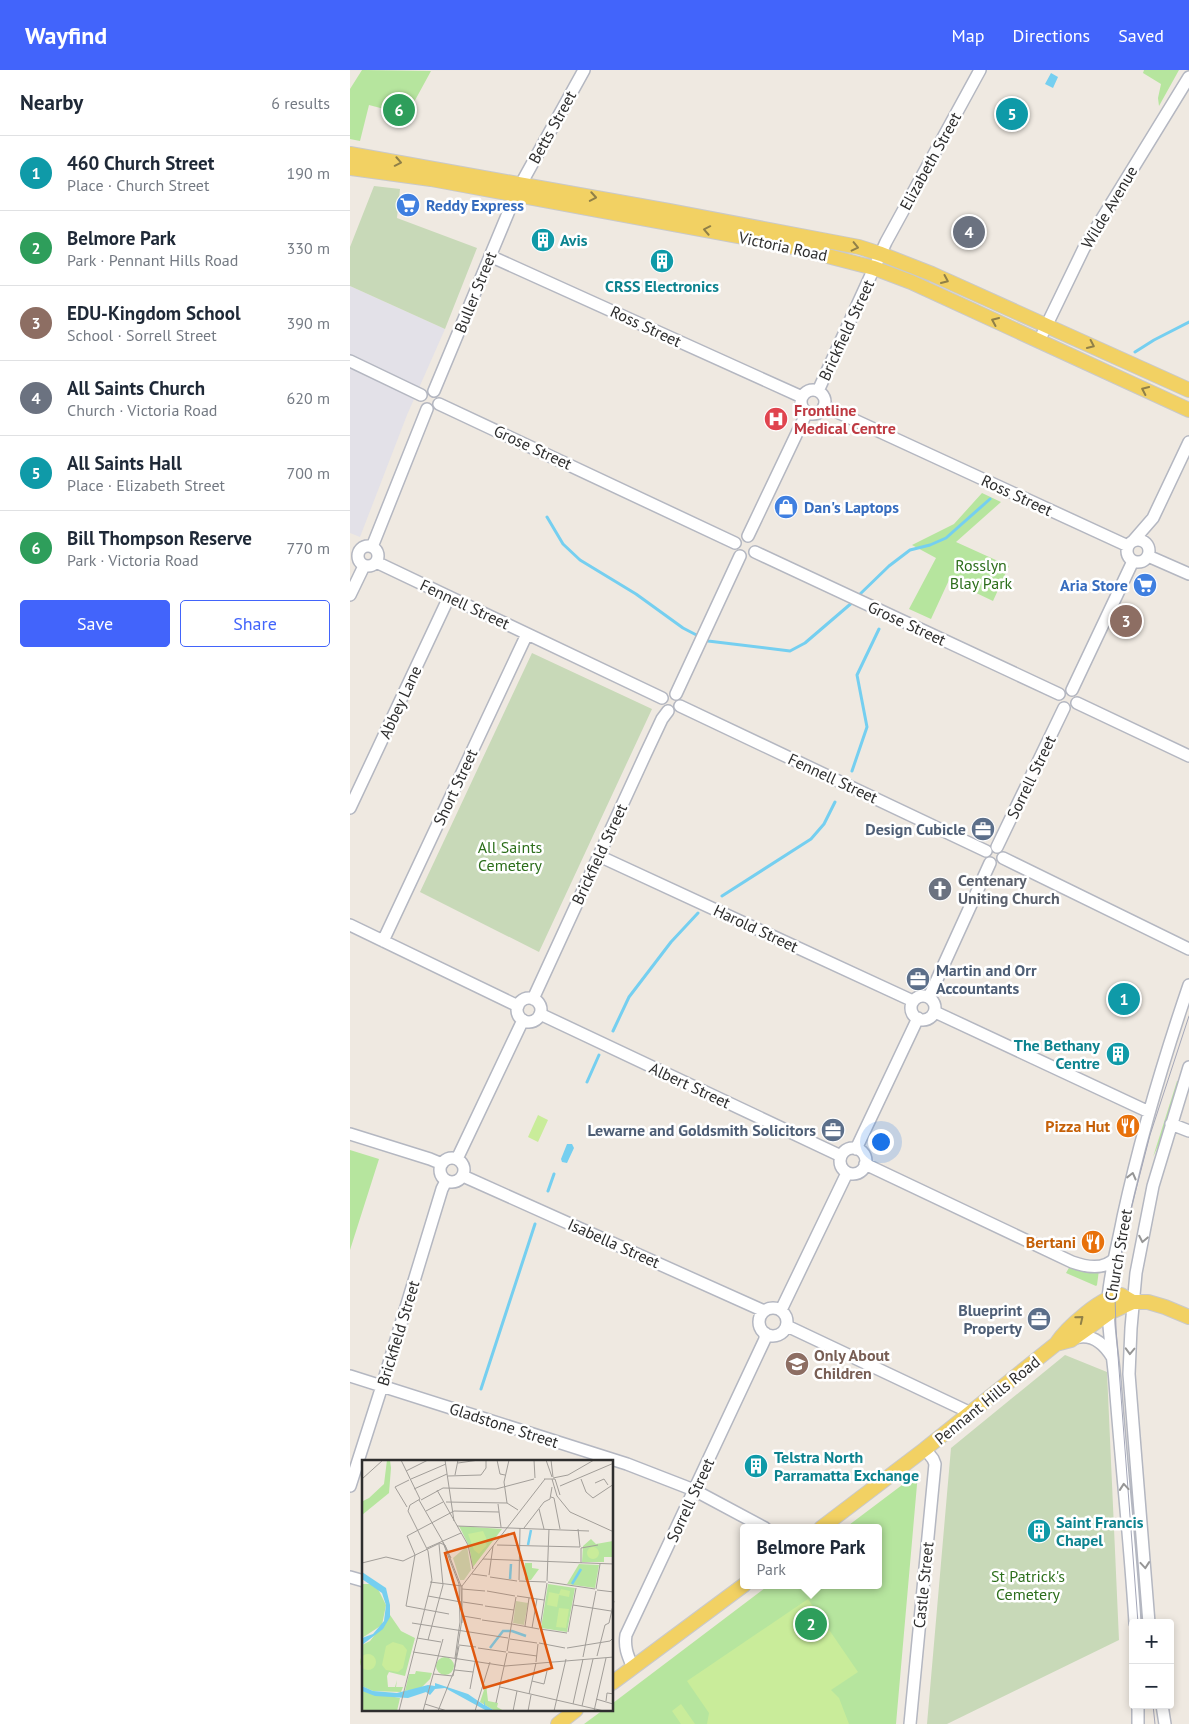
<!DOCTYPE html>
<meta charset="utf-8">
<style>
body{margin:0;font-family:"PT Sans",sans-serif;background:#f6f6f7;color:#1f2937}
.controls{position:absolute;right:15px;bottom:15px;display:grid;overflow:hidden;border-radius:5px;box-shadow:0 2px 8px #0003}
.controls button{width:45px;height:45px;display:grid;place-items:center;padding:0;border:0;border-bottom:1px solid #e0e1e3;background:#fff;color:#1f2937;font:25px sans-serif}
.you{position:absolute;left:530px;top:1071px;width:18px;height:18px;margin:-12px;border:4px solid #fff;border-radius:50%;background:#1a73e8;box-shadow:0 0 0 8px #1a73e833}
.badge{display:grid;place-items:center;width:32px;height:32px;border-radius:50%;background:#4264fb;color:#fff;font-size:16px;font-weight:700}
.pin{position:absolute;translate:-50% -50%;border:2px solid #fff;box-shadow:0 1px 5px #0006}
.popup{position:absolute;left:390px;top:1454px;width:142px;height:65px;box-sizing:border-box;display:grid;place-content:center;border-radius:5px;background:#fff;filter:drop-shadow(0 1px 4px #0005);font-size:16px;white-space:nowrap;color:#747a83}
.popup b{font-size:19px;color:#1f2937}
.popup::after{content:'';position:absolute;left:50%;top:100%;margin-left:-10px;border:10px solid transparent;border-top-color:#fff}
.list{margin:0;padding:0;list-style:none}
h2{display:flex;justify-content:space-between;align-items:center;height:65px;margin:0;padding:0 20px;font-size:21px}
h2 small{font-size:16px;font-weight:400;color:#747a83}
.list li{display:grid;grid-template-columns:32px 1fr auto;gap:15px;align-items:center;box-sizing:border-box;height:75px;padding:0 20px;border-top:1px solid #e0e1e3}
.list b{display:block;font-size:19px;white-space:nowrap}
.list p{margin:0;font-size:16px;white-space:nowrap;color:#747a83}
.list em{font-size:16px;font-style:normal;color:#747a83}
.actions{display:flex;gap:10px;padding:15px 20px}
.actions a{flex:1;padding:11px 0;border:1px solid #4264fb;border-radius:5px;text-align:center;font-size:18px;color:#4264fb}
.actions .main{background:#4264fb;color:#fff}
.map{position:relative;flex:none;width:839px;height:1654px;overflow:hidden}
header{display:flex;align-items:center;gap:30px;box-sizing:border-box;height:70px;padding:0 25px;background:#4264fb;color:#fff}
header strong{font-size:24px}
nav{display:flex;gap:28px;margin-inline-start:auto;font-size:18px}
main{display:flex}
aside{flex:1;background:#fff}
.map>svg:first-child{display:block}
.industrial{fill:#e3e1e8}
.green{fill:#b6e59e}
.cemetery{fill:#c8d9b8}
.pitch{fill:#c9ec9a}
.water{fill:#75cff0}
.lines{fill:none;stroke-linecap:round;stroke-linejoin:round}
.stream{stroke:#75cff0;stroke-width:3}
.minor-casing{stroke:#b4b7c1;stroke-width:14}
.major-casing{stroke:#c9c9c9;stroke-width:16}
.minor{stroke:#fff;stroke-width:11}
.major{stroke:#f2d163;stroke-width:14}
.tram{stroke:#a3a6b8;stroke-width:1}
.oneway{stroke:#908048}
.oneway2{stroke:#969696}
.labels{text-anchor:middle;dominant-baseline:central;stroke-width:5;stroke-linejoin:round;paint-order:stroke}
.street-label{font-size:16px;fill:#2e2e2e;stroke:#fff}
.shop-label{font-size:16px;font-weight:bold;fill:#366cbe;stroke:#fff;text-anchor:start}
.culture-label{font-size:16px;font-weight:bold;fill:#0d838f;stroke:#fff;text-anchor:start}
.health-label{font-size:16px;font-weight:bold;fill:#be3a42;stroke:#fff;text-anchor:start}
.park-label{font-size:16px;fill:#2c6e1b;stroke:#fff}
.service-label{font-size:16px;font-weight:bold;fill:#4e5e75;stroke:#fff;text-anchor:end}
.worship-label{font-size:16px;font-weight:bold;fill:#5b616d;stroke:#fff;text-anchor:start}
.food-label{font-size:16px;font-weight:bold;fill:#c56008;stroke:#fff;text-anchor:end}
.education-label{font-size:16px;font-weight:bold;fill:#785e54;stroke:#fff;text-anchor:start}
.inset-river{fill:none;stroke:#75cff0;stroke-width:2.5}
.inset-road{fill:none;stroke:#a29e99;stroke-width:1}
.view{fill:#df570e;fill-opacity:0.15;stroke:#df570e;stroke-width:2.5}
.inset-edge{fill:none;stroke:#2e2e2e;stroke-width:2.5}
</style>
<header>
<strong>Wayfind</strong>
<nav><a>Map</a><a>Directions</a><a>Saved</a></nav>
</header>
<main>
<aside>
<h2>Nearby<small>6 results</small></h2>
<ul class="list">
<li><span class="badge" style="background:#0f9aa8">1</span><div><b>460 Church Street</b><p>Place · Church Street</p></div><em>190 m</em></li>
<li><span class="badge" style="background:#2e9e5b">2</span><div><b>Belmore Park</b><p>Park · Pennant Hills Road</p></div><em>330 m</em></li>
<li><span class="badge" style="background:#8d6e63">3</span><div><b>EDU-Kingdom School</b><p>School · Sorrell Street</p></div><em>390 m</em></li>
<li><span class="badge" style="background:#6b7280">4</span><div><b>All Saints Church</b><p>Church · Victoria Road</p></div><em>620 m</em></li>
<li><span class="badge" style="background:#0f9aa8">5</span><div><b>All Saints Hall</b><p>Place · Elizabeth Street</p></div><em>700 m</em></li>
<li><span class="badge" style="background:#2e9e5b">6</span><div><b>Bill Thompson Reserve</b><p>Park · Victoria Road</p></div><em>770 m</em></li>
</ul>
<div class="actions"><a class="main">Save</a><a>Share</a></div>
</aside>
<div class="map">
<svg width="839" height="1654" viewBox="0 0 839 1654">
<rect width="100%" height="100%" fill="#efe9e1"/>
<path class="industrial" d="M0,216L95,259L57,345L10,467L0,463Z"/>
<path class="green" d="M12,0L81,1L57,45L19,35L10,71L0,69V19Z
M794,0H829L809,36L808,28L811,14L793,3Z
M632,423L651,432L606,472L659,496L643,531L599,510L581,549L559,539L586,488L562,475L604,454Z
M827,1011L832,1012L817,1056L803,1087Z
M0,1080L29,1089L0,1180Z
M720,1196L749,1200L747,1215L746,1216L716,1203Z
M568,1403L546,1654H234L253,1640H262L263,1633L419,1515H528V1458H495Z"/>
<path class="cemetery" d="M24,116L50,119L47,148L127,178L95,259L0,216V177Z
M182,583L302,639L189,882L70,822Z
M715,1285L757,1302L769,1570L597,1654H577L601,1378Z"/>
<path class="pitch" d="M188,1045L198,1050L188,1072L178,1067Z
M458,1529L508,1602L481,1620L489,1628L499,1654H357L359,1643L337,1611Z
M331,1634L345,1654H331L322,1641Z"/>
<path class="water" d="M701,3L708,7L703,18L695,14Z
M217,1074H222L224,1078L217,1093L212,1092L211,1089Z"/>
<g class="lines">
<path class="stream" d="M785,282L804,270L839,252
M197,447L213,474L230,490L286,524L333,558L358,571L440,581L455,573L504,531
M508,526L539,496L560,480L580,475L596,468L640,429
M502,701L517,657L507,605L529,559
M372,826L461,769L474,754L485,732
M263,961L279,927L321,872L348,843
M237,1012L249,985
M198,1121L204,1104
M131,1319L185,1154"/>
<g class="minor-casing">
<path id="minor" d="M171,114L234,0
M140,186L452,327
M689,271L734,178L839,7
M0,291L71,325
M451 332a12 12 0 1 1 24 0a12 12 0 1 1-24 0Z
M84,321L166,124
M468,321L536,172L630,0
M89,334L385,473
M474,336L778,476
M398,466L457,342
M777 481a11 11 0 1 1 22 0a11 11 0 1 1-22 0Z
M783,471L803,448L839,372
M8 486a10 10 0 1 1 20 0a10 10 0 1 1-20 0Z
M22,477L77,339
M405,482L709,624
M798,486L839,504
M26,492L312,628
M0,525L14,496
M722,620L783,491
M326,624L390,486
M727,633L839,686
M330,636L636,781
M0,738L99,527
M647,777L714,638
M249,786L563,931
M653,788L839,879
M0,855L168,936
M33,871L177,564
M561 938a12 12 0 1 1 24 0a12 12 0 1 1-24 0Z
M579,927L640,793
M167 940a12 12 0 1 1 24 0a12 12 0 1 1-24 0Z
M183,929L296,683L312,649L318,641
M585,942L799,1042
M190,944L491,1086
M821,1054L839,1061
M0,1064L80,1089L92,1094
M490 1091a13 13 0 1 1 26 0a13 13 0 1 1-26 0Z
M506,1079L568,948
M90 1100a12 12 0 1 1 24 0a12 12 0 1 1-24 0Z
M107,1089L173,950
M515,1094L722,1192C736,1197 754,1201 765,1188
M113,1106L414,1241
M409 1252a14 14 0 1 1 28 0a14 14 0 1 1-28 0Z
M431,1240L497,1103
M437,1256L621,1343
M722,1269C740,1262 753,1272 762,1287
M0,1306L277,1394L344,1420L415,1458
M0,1416L32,1316L92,1119L96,1111
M0,1507L14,1511
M785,1553C780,1472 771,1392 765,1312C763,1284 757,1257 758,1229C760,1202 768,1174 773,1147C790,1069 813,991 839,915
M799,1553L779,1304L781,1258L786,1203L803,1116L839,997
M283,1598C278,1586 274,1578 276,1565L415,1269V1263
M788,1635V1654
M812,1635L815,1654
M560,1654L585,1394L583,1389L575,1379"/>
</g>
<g class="major-casing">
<path id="major" d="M0,84L319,141L509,177L531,184L582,204L839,320
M0,98L81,109L431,174L524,198L561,212L839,340
M706,1274L721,1270L759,1243L783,1232
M471,1458L575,1379L706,1274C716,1258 752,1226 771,1225L783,1232H798L815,1237L839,1247
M262,1613L394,1515
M208,1654L226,1640"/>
</g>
<use href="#minor" class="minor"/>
<use href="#major" class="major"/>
<path class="tram" d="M788,1553L766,1259L765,1226L774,1166L800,1065L839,946
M803,1635L805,1654"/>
</g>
<defs><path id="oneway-chevron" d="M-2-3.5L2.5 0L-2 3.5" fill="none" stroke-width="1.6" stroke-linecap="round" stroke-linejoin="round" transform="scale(1.25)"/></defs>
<g class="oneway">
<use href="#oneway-chevron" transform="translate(48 92) rotate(11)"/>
<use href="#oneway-chevron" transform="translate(243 127) rotate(10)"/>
<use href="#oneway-chevron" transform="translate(357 160) rotate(-169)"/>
<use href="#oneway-chevron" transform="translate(505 177) rotate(13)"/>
<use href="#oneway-chevron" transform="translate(595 210) rotate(24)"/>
<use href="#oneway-chevron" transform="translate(645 251) rotate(-156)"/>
<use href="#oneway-chevron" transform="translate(741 275) rotate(25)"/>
<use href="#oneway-chevron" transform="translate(795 320) rotate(-155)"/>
<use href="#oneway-chevron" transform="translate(730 1249) rotate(-39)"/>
</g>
<g class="oneway2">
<use href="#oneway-chevron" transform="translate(782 1106) rotate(-76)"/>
<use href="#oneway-chevron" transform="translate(793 1169) rotate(101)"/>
<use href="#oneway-chevron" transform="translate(780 1281) rotate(92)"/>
<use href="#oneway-chevron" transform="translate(774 1417) rotate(-95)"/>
<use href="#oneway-chevron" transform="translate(795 1495) rotate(85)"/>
</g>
<defs>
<g id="supermarket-disc" transform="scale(1.25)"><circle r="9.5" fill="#3f7fe0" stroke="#fff"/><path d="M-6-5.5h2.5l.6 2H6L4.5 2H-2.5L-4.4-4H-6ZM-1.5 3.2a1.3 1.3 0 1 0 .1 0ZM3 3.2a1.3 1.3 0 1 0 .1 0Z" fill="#fff"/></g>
<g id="building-disc" transform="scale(1.25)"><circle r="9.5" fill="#0f9aa8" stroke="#fff"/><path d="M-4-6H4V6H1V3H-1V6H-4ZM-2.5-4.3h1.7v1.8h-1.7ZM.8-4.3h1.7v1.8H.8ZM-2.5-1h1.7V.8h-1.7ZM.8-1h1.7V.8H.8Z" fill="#fff"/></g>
<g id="hospital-disc" transform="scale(1.25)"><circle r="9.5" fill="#e0444e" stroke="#fff"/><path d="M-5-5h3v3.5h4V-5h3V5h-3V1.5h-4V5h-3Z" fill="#fff"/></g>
<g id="shop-disc" transform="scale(1.25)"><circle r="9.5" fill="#3f7fe0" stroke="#fff"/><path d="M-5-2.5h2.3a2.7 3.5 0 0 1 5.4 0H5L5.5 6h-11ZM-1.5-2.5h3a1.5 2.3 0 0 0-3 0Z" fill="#fff"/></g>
<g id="office-disc" transform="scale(1.25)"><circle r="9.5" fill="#5c6f8a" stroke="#fff"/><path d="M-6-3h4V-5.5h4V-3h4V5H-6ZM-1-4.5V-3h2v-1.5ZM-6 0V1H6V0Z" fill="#fff"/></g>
<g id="church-disc" transform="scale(1.25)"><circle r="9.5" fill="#6b7280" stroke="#fff"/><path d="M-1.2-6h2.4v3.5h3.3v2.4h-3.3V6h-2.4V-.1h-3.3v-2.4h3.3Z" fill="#fff"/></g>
<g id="restaurant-disc" transform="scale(1.25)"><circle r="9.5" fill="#e8710a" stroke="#fff"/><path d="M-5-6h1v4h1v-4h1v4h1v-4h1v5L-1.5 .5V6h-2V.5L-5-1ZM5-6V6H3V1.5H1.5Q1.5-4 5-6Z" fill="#fff"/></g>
<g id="school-disc" transform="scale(1.25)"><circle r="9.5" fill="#8d6e63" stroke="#fff"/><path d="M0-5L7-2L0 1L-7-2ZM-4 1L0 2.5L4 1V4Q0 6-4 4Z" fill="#fff"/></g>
</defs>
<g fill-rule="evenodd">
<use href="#supermarket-disc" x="58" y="135"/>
<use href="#building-disc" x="193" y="170"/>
<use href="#building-disc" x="312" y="191"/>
<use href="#hospital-disc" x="426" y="349"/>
<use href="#shop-disc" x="436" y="437"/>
<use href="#supermarket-disc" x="795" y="515"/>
<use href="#office-disc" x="633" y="759"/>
<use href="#church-disc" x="590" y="819"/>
<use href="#office-disc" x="568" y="909"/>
<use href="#building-disc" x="768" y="984"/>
<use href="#restaurant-disc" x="778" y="1056"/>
<use href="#office-disc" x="483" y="1060"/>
<use href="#restaurant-disc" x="743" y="1172"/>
<use href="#office-disc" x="689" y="1249"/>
<use href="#school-disc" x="447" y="1294"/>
<use href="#building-disc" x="406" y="1396"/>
<use href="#building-disc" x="689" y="1461"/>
</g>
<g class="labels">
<g class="street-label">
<text transform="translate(202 57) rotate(-61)">Betts Street</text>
<text transform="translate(580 91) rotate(-61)">Elizabeth Street</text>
<text transform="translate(759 137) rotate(-59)">Wilde Avenue</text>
<text transform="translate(433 176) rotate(12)">Victoria Road</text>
<text transform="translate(125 222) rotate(-68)">Buller Street</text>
<text transform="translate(296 256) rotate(25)">Ross Street</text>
<text transform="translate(496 260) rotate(-65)">Brickfield Street</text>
<text transform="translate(183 377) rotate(25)">Grose Street</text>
<text transform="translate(667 425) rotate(25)">Ross Street</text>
<text transform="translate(115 534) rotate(25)">Fennell Street</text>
<text transform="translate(557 553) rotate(25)">Grose Street</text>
<text transform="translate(50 632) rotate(-65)">Abbey Lane</text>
<text transform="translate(681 707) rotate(-64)">Sorrell Street</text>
<text transform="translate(483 708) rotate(25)">Fennell Street</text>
<text transform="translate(105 717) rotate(-65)">Short Street</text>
<text transform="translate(249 784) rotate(-65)">Brickfield Street</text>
<text transform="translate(406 858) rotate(25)">Harold Street</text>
<text transform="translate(340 1015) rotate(25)">Albert Street</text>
<text transform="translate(264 1173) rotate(24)">Isabella Street</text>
<text transform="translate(768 1185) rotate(-80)">Church Street</text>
<text transform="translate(48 1263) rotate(-73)">Brickfield Street</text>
<text transform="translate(637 1330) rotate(-39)">Pennant Hills Road</text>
<text transform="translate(154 1355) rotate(18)">Gladstone Street</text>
<text transform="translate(340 1430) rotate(-65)">Sorrell Street</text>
<text transform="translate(573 1515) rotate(-84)">Castle Street</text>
</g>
<g class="shop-label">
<text x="76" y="135">Reddy Express</text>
<text x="454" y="437">Dan's Laptops</text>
<text x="778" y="515" text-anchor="end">Aria Store</text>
</g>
<g class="culture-label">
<text x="210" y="170">Avis</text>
<text x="312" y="216" text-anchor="middle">CRSS Electronics</text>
<text x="750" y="975" text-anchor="end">The Bethany<tspan x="750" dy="18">Centre</tspan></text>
<text x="424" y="1387">Telstra North<tspan x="424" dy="18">Parramatta Exchange</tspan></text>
<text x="706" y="1452">Saint Francis<tspan x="706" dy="18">Chapel</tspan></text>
</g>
<g class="health-label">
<text x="444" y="340">Frontline<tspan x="444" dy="18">Medical Centre</tspan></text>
</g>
<g class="park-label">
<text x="631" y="495">Rosslyn<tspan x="631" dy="18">Blay Park</tspan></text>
<text x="160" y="777">All Saints<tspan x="160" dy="18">Cemetery</tspan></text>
<text x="678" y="1506">St Patrick's<tspan x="678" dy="18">Cemetery</tspan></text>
</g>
<g class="service-label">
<text x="616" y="759">Design Cubicle</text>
<text x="586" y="900" text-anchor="start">Martin and Orr<tspan x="586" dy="18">Accountants</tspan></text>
<text x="466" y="1060">Lewarne and Goldsmith Solicitors</text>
<text x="672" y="1240">Blueprint<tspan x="672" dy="18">Property</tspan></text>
</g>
<g class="worship-label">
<text x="608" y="810">Centenary<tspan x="608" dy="18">Uniting Church</tspan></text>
</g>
<g class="food-label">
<text x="760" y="1056">Pizza Hut</text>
<text x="726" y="1172">Bertani</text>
</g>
<g class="education-label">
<text x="464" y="1285">Only About<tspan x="464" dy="18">Children</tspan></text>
</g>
</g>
<g transform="translate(12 1390)">
<rect width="251" height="251" fill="#efe9e1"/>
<path d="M25,0H28L29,8L27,33L0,55V37L1,41L7,38L22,24ZM97,66L140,69L111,107L107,86ZM229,79L234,84L251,81V97H242V102H220L221,86ZM163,103H170V108L177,109L169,120H163ZM217,104L237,105L233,128L205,124ZM0,124H9L16,129L24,145L20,165L0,178ZM186,124L213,128L205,172L179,168ZM28,155L39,171L53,178L43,216L27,212L25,216L26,227H33L35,220L34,227H41L39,232L11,231L0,226V185L8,181ZM74 206a9 9 0 1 1 18 0a9 9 0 1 1-18 0ZM54,211L70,213L68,219L59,228L43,231L47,214H53ZM124,224L126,241L136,243L135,247L142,251H133L118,242ZM0,231L38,238L35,251H0Z" fill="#b6e59e"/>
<path d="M105,86L109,110L102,120H98L91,98ZM154,141L166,143L162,165L151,163Z" fill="#c8d9b8"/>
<path d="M121,71L126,82L123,81L125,85L117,94L112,90L106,74ZM225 93a6 6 0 1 1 12 0a6 6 0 1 1-12 0ZM199,129L208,131L207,137L197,135L195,147L185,145L187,132L197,134ZM197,148L207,149L204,168L194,167ZM31,182L41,185L45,190L41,208L36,212L24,210L20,205L24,186ZM-2 202a8 8 0 1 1 16 0a8 8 0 1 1-16 0Z" fill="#c9ec9a"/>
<path d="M0,112L24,128L28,145V157L21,169L0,185V178L11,174L22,161L24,145L20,133L0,119ZM73,223L106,234L122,245L123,240V245L133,251H125L83,228L73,229L68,235L64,232L46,238L13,236L0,231V226L11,231L35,233L66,225L73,226Z" fill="#75cff0"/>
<path class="inset-river" d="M166,85L169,70M148,119L149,104M210,124L219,109M128,188L141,171H150L164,176"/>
<path class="inset-road" d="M83,0L92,61M135,0L138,14L143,15M147,0L142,22L145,43L156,50M172,0L173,18M184,0L190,17M189,0L191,17M96,3L117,0M44,11L66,0M93,15L96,0M86,16L119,15L124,8V0M191,18L206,15L232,0M0,19L21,0M49,19L84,4M182,19H193L198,35M190,19L195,36L208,52L252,72M219,19L224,32L231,38L252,24M233,23L242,19L246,25M198,26L252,3M52,29L85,14M75,30L106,85L111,109M189,37L192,38L198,69M57,40L80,80L97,124L98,162L93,198M59,40L81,28L134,29L172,19M84,42L145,43M136,44L139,67M45,47L33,27L47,20M177,49L182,69M64,51L81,42M95,66L227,71M162,68L182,42L188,39L190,27M81,82L89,98M135,85L218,87L216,69M65,88L99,73M121,99L252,104M0,103L24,97L41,101L78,83L83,85L99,126L100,159L92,211L76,251M219,103V88L236,85M110,114L125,116M127,115L131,86M128,117L155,121M157,120L158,68M157,121L184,122M185,121L187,69M68,122L100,126L183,19M186,122L233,129M100,129L123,131M234,129L238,104M235,130L252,132M125,131L153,136M66,136L99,142M155,136L182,140M101,142L121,145M211,145L249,151M123,146L152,150M87,154L44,146L53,95L45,76L92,51L137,52M101,156L119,159M120,160L149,164M50,163L146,178M100,163V126M247,163L252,141M150,164L177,169M163,166L167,138M170,168L175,139M178,168L185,123M178,169L205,173M206,172L214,128M55,178L79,182M148,179L175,183M66,180L81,125L77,84M177,183L203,188M97,185L114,187M116,188L144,192M205,188L248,181L252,177M145,191L154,137M51,192L143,206L252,197M146,192L175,196M235,196L243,165L247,163M221,197L234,131M174,202L176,184M93,210L111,212M71,214L91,216L97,186M170,221L182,224L185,211M138,227L242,251M108,229L113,202M167,234L174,203M234,239L251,244M244,241L245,233L252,234M134,243L145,193M63,244L85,251M211,244L221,199M220,246L231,199M37,251L70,120L66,91L46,51L48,45L58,39L39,0M61,251L81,179M113,251L128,202M151,251L155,231M166,251L169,235M192,251L204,199M232,251L244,198"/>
<path class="view" d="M152,73L190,208L122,228L83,93Z"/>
<rect width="251" height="251" class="inset-edge"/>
</g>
</svg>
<div class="controls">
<button>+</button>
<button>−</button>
</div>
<div class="you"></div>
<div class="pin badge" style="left:774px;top:929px;background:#0f9aa8">1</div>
<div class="pin badge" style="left:461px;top:1554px;background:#2e9e5b">2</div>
<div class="popup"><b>Belmore Park</b>Park</div>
<div class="pin badge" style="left:776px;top:551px;background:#8d6e63">3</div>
<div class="pin badge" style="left:619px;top:162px;background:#6b7280">4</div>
<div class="pin badge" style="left:662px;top:44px;background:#0f9aa8">5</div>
<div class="pin badge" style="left:49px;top:40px;background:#2e9e5b">6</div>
</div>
</main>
